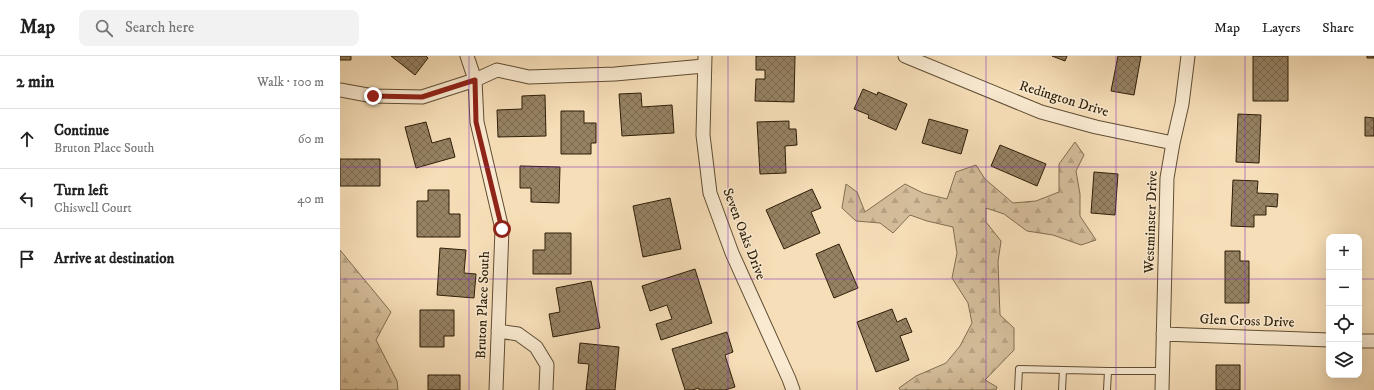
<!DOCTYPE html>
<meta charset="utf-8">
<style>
body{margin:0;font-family:"IM FELL DW Pica",serif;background:#f2f2f2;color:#222}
.controls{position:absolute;right:12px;bottom:12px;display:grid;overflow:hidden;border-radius:8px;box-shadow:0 4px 16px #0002}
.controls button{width:36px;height:36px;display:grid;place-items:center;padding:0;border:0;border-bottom:1px solid #e0e0e0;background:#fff;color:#222;font:20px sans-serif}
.stop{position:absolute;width:12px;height:12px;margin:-9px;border:3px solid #8f2418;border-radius:50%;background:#fff}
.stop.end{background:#8f2418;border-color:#fff;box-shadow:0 1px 4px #0008}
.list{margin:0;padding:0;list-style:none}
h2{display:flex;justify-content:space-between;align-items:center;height:52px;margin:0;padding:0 16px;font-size:17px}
h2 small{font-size:13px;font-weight:400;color:#767676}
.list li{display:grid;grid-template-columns:26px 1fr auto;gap:12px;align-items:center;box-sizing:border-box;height:60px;padding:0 16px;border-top:1px solid #e0e0e0}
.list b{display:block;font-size:15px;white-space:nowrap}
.list p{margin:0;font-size:13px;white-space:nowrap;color:#767676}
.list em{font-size:13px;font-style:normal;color:#767676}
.icon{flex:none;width:22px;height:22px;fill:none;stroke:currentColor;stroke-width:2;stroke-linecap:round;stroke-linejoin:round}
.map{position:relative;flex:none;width:1034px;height:334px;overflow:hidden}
header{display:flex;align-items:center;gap:24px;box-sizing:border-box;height:56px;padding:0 20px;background:#fff;border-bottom:1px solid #e0e0e0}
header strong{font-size:19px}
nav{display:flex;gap:22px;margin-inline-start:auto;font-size:14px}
.search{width:280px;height:36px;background:#f2f2f2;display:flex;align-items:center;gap:10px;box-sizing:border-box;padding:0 14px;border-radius:8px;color:#767676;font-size:15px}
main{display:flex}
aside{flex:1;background:#fff}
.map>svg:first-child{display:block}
.forest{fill:url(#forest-firs);stroke:#816e50}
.building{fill:url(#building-cross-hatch);stroke:#2e1e07}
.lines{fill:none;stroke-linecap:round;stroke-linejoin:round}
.service-casing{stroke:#604e33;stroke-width:8}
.minor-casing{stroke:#604e33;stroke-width:15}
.service{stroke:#f9ead1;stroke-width:6}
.minor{stroke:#f9ead1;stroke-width:13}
.route{stroke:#8f2418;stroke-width:5}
.grid{fill:none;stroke:#7b2cbf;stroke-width:1;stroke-opacity:0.55}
.labels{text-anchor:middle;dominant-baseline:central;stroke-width:3;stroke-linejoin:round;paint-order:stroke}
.street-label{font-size:14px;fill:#2e1e07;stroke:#f9ead1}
</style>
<header>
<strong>Map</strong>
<div class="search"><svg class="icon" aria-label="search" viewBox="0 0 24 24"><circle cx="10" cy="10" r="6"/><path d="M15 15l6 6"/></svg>Search here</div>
<nav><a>Map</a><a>Layers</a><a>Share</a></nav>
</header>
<main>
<aside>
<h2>2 min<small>Walk · 100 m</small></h2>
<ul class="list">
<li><svg class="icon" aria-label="ahead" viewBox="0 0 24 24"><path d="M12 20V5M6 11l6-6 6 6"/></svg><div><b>Continue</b><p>Bruton Place South</p></div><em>60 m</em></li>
<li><svg class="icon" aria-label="left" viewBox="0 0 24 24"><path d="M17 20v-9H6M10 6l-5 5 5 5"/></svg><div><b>Turn left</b><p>Chiswell Court</p></div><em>40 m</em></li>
<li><svg class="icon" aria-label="arrive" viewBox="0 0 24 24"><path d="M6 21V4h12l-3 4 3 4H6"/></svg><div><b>Arrive at destination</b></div></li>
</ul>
</aside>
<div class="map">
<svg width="1034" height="334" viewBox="0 0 1034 334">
<defs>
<pattern id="forest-firs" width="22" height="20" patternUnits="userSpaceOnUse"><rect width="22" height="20" fill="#d4bd9a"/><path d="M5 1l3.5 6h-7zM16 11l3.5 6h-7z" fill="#b6a283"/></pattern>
<pattern id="building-cross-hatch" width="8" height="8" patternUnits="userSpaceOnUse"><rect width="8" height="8" fill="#968263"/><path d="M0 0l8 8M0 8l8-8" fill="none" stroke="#7b6a50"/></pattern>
</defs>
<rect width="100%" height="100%" fill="#f6deb8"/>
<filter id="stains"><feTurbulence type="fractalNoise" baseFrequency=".005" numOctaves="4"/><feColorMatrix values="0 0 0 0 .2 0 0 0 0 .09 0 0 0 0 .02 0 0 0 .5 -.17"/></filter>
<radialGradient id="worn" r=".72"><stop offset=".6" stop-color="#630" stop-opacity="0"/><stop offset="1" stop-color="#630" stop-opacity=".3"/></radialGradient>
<path class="forest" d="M735,86L744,99L736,115L740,138V160L756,184L741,189L713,179L687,175L664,158L646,152V166L661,185L658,206L660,259L674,272V294L645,324L657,331L656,334H560L559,332L576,320L606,307L620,290L632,267L628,247L612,222L617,197L613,171L587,165L570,159L553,177L540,167L516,165L502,152L506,128L517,136L525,156L565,128L583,137L607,143L616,116L636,109L645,123L673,147L696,145L719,136V108Z
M0,194L51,256L36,284L57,325L58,334H0Z"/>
<path class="building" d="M0,0H11V4H0Z
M51,0H86L88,2L75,19Z
M416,0H455L454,46L415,45L416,23H425V14H416Z
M712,0H727L725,5Z
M778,0H801L794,39L771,35Z
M913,0H948V45H913Z
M1027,0H1034V2H1027Z
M523,33L537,39L538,36L567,48L556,74L528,62L529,59L514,53Z
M301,37L302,51L332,49L334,77L282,80L279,38Z
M205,39L206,80L158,81L157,54L182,53V40Z
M221,55H244V67H256V87H251V98H221Z
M898,58L921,59L919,107L896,106Z
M1025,61L1034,62V80H1025Z
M589,63L628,74L621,98L582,87Z
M449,65V73H456L457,89L445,90L446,117L420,118L417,66Z
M86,66L92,87L110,82L115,101L76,112L65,71Z
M660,89L706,108L697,130L651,110Z
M0,103H40V130H0Z
M180,110L220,111L219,147L191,146V132H180Z
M754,116L778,118L775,159L751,157Z
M893,124L918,125L917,137L938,138L937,151L926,150V159H914V171L891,170Z
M472,133L481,152L471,156L480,177L444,193L426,154Z
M88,134H109V158H120V181H77V145H88Z
M330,142L341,193L303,201L293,150Z
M205,177H231V218H193V194H205Z
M499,188L518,232L494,242L476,198Z
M100,192L126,194L124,217L136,218L134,242L97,239Z
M885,195H900V205H909V247H885Z
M355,213L372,267L321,284L316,268L332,263L327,249L310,255L302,230Z
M251,225L260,272L213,281L209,258L220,256L216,232Z
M552,253L557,266L566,262L572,276L560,280L569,304L536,316L517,266Z
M80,254H114V280H104V291H80Z
M387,276L393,296L385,299L395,331L385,334H359V332L352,334H345L332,293Z
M240,287L279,291L275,334H246L249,308L238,307Z
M876,309H900V334H876Z
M88,319H120V334H88Z"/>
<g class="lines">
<g class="service-casing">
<path id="service" d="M678,334L679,313L768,315
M722,334L723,314
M767,334L768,315H823"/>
</g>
<g class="minor-casing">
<path id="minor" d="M127,0L135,24L137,66L162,173L156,334
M365,0L363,79L370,137L392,197L449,323L453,334
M565,0L701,56L756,71L833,87
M0,34L33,40L82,41L135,24L157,14L189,21L275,18L364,10
M158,275L178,278L196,291L207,309L206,334
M823,278L989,284
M1019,285H1034
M822,334L827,122L833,87L842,48L848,0"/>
</g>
<use href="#service" class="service"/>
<use href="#minor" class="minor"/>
</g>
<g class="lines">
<path class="route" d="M33,40L82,41L135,24L136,66L162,173"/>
</g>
<path class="grid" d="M129,0V334M258,0V334M388,0V334M517,0V334M646,0V334M776,0V334M905,0V334M0,111H1034M0,223H989M1019,223H1034"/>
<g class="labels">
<g class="street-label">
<text transform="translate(724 43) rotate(17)">Redington Drive</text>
<text transform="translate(811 166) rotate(-88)">Westminster Drive</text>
<text transform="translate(404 178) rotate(69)">Seven Oaks Drive</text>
<text transform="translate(143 249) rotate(-88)">Bruton Place South</text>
<text transform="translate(907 265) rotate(2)">Glen Cross Drive</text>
</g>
</g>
<rect width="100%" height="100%" filter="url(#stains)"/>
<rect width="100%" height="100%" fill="url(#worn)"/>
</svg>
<div class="controls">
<button>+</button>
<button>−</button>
<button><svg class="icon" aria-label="locate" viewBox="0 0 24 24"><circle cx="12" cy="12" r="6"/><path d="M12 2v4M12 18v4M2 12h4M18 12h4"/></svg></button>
<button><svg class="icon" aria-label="layers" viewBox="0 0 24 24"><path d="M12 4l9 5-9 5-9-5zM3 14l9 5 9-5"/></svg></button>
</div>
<div class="stop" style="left:162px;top:173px"></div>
<div class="stop end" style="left:33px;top:40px"></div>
</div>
</main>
